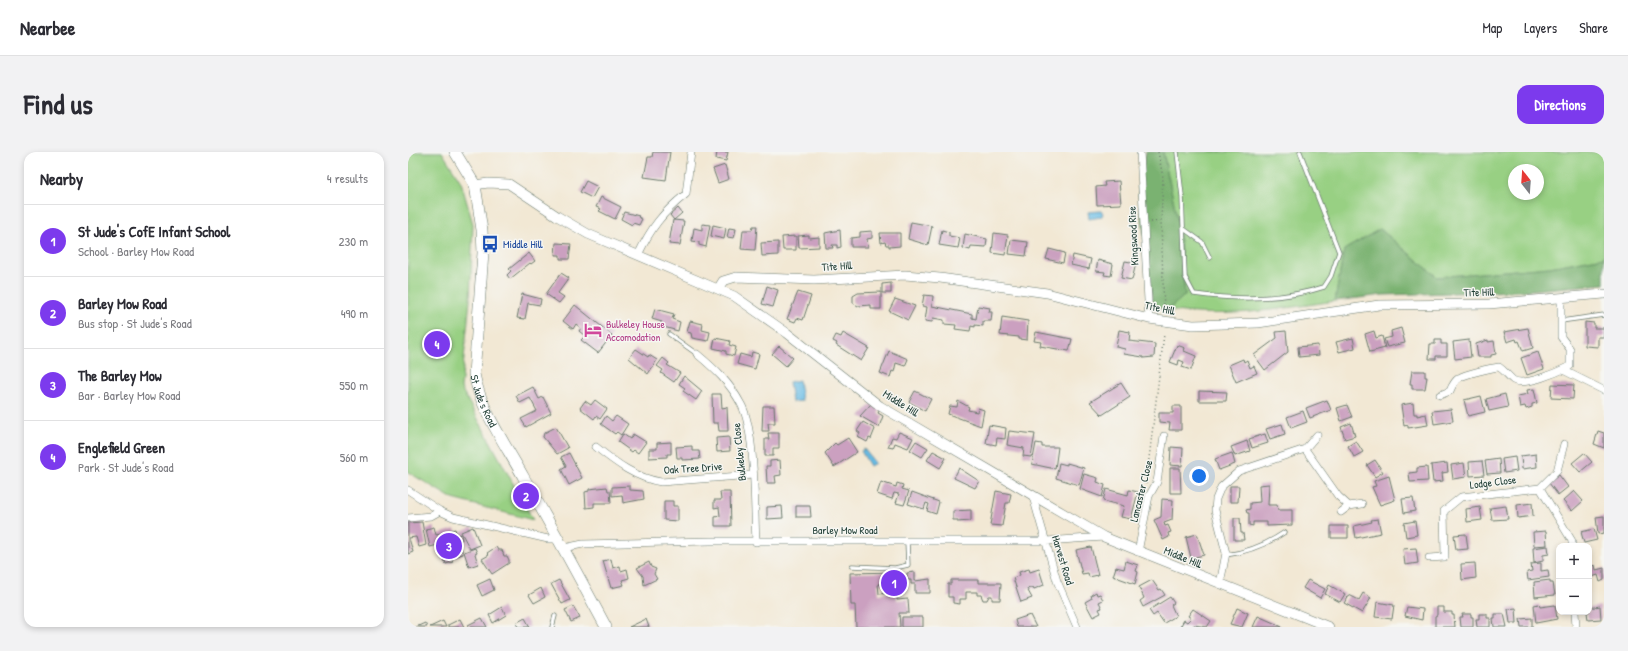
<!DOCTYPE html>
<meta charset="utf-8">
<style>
body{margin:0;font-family:"Patrick Hand",sans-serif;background:#f2f2f3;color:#2b2b33}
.controls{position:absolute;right:12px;bottom:12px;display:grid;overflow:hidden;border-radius:8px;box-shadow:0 2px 6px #0003}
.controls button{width:36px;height:36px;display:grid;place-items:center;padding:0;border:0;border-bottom:1px solid #e1e1e2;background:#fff;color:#2b2b33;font:20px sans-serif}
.compass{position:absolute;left:1100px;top:12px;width:36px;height:36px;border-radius:50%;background:#fff;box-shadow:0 2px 6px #0003;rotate:343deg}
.you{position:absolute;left:791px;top:324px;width:14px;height:14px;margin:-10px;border:3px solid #fff;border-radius:50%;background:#1a73e8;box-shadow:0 0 0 6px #1a73e833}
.badge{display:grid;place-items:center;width:26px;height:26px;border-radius:50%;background:#7c3aed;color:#fff;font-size:13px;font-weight:700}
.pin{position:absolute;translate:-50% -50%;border:2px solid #fff;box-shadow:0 1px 4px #0006}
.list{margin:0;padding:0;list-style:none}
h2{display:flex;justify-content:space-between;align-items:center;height:52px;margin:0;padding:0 16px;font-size:17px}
h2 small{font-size:13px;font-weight:400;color:#7c7c81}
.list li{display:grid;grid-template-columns:26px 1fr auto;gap:12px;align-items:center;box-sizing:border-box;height:72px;padding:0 16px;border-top:1px solid #e1e1e2}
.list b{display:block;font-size:15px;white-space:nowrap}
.list p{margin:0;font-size:13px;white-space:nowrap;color:#7c7c81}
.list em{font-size:13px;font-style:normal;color:#7c7c81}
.map{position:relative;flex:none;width:1196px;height:475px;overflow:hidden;border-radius:12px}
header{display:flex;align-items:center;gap:24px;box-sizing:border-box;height:56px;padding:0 20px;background:#fff;border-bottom:1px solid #e1e1e2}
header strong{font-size:19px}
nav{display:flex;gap:22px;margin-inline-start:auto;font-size:14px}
.intro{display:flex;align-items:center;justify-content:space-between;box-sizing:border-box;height:96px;padding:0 24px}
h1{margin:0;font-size:28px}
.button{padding:10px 18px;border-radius:12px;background:#7c3aed;color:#fff;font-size:14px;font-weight:700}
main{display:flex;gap:24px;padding:0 24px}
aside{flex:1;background:#fff;border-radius:12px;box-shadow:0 2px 6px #0003}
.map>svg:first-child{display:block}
.green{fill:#98d083;stroke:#5c865c;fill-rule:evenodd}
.forest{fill:#7ab271;stroke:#4c7852}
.water{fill:#69bce5;stroke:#447c8c}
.building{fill:#cba0c0;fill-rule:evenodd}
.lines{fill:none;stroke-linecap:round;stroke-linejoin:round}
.service-casing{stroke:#69796c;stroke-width:5}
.minor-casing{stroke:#69796c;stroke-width:8}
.tertiary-casing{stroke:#69796c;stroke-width:10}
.primary-casing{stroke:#69796c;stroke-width:12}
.path{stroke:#69796c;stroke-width:1.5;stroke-dasharray:1 3;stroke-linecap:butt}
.service{stroke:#fff;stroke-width:3.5}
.minor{stroke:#fff;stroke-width:7}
.tertiary{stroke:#fff;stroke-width:9}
.primary{stroke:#fff;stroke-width:11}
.labels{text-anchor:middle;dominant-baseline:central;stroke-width:3;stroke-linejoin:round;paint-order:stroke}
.street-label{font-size:11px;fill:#1f3d34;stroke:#f6f6f2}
.transit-label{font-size:11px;fill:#164399;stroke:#f6f6f2;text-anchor:start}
.hotel-label{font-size:11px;fill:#b23c85;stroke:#f6f6f2;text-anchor:start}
</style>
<header>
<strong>Nearbee</strong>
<nav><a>Map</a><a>Layers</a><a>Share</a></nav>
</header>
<div class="intro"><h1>Find us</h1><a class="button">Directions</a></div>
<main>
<aside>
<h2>Nearby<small>4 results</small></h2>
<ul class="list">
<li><span class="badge">1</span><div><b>St Jude's CofE Infant School</b><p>School · Barley Mow Road</p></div><em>230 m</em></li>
<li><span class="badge">2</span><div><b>Barley Mow Road</b><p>Bus stop · St Jude's Road</p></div><em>490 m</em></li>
<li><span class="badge">3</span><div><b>The Barley Mow</b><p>Bar · Barley Mow Road</p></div><em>550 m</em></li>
<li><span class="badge">4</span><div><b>Englefield Green</b><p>Park · St Jude's Road</p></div><em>560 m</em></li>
</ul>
</aside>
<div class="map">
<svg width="1196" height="475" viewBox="0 0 1196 475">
<rect width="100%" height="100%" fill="#f6f6f2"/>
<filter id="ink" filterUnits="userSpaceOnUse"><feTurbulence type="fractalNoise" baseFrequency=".025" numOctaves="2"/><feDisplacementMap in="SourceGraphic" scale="8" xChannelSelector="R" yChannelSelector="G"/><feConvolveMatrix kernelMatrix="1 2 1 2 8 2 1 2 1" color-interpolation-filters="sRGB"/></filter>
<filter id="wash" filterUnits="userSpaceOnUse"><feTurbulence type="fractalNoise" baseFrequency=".012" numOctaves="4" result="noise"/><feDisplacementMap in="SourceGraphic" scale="16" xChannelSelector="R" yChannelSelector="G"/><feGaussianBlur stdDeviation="0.9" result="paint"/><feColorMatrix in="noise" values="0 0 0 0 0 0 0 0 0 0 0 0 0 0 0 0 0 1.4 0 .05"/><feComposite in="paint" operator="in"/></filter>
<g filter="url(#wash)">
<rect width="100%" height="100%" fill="#f2e8d4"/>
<path class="green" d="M0,0H34L53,30L65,72L62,148L53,236L125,368L45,347L0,320Z
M755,0H1196V105L1142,115L1029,125L972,77L936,98L927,149C871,157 816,167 760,158L777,143L770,71ZM1106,18H1130V42H1106Z"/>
<path class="forest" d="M738,0H755L770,71L777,143L760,158L745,155L730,34Z
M972,77L1029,125L1142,115L1196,105V132L1112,139L975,143L927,149L936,98Z"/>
<path class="water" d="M693,59L695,62L693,65L681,67L680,60Z
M391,228L394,249L384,250L381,230Z
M456,297L467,311L462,314L453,299Z"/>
<g id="blocks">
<path class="building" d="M245,0H262L258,28L236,25L240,5H244Z
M309,0H320L318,9L308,7Z
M317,13L321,27L310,31L305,17Z
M178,29L190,35L184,46L172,40Z
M711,29L713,52L689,53L688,35L697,34L696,30Z
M193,45L213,55L207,67L191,59L193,57L188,55Z
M270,56L274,61L266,68L262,63Z
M216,60L231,64L230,65L234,67L231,73L225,71L224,73L213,67Z
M265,68L276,69L272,93L261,92Z
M503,70L524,74L520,93L500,87Z
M294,72L302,73L298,95L291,93V90L284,89L286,76L294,78Z
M305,73L318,76L316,87L303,84Z
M345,74H349L347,98L333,97L335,78H344Z
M321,76L328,77L326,86L319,85Z
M432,78L433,95L429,96V93H424L425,96H418L417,81Z
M534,78L541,80V84L552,86L550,96L531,93Z
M464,79V86L459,87L460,95H443V86L452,85V80Z
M472,81H492V94L481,95V93H478L477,90L473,91Z
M586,81L600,83L597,103L584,101Z
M557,82L579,87L578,95L563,94L562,98L555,96Z
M401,83V86L411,85V95L391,96L390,84Z
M388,84V98H375L374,85Z
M603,88L620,90L618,104L601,102Z
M370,90V103L354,104L353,91Z
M148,91L163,92L161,107H152V103H147Z
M641,97L657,101L655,111L638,107Z
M121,101L127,109L123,112L122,111L102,127L99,123L103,119L101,117Z
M665,103L683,107L681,117L663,113Z
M690,108L705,112L703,124L696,123L697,120L688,119Z
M717,109L728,111L724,128L713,126Z
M153,121L161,126L150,141L156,145L151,151L138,142Z
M483,131V141H474V132Z
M359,134L370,138L365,155L354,152Z
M390,140L403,144L395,168L389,166L387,170L379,167Z
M473,140V157H463V153L450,154L445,151V144L450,141Z
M114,142L133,147L132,153L120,151L117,167L109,166Z
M516,143L525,144L524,154L564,162V166L568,167L570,154L582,156L581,160H584L583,169H575V174L567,173V175L563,174L562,179L547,177L548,173L536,172V168L525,166L524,170L517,169L519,155L514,154Z
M487,147L507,154L500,168L481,159Z
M167,153L204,183L190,201L173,188L177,184L171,179L173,176L168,172L165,177L155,169Z
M247,157L266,162L264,167L272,170L270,179L252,174L254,170L244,167Z
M594,165L620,169L619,188L611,187V185L592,183Z
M282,169L295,172L294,178L302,180L300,189L284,186L283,181L279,180Z
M1177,170L1186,171V176H1196V185H1190V195L1177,194Z
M993,176L997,191L979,195L976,187L984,185L983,179Z
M1120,176L1125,196L1115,199L1111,189L1109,190L1108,187L1099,190L1096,180Z
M711,178L722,180L721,189L747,192L746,205L735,206V205L716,202L717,197L708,195Z
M878,179L880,200L857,218L846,203L869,186L868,180Z
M966,179L968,186L974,184L977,196L962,200L957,182Z
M628,180L664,187L661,199L632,194L633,190L626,189Z
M435,181L461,196L453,209L428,193L429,191L425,189L428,183L433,185Z
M307,186L322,189L321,193L328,195L326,204L318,202V199L305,196Z
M945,186L947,196L931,200L928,190Z
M1027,188H1033V192H1039V204H1028V207H1021L1022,192H1027Z
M1061,188L1063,205L1047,207L1045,190Z
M1080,188V190L1086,189L1088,202L1083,203V205H1070L1068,192Z
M769,193L777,196L776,199L788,204L783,218L774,215L776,210L771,208L770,213L762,210Z
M910,193L911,203L891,205L890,195Z
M371,194L385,206L378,214L364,202Z
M228,197L240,205L241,203L249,208L240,222L221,206Z
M481,199L500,207L497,214L488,211L486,220L484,219L482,225L472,221Z
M344,200L351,202L347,217L329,212L332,202L343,205Z
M1130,200L1136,217L1119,223L1113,206Z
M255,206L261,211L259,213L272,221L266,230L253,221L255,218L249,214Z
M835,207L836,210L839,208L842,216L846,214L849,221L828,230L821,213Z
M1004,219H1017V225H1019L1017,237H1004V232H1002Z
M276,224L294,239L288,248L275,239L277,236L271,232Z
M713,231L722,245L694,263L682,250Z
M1144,232L1166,233L1165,247L1143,246Z
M125,235L131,247L135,245L143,261L118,275L113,267L129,259L122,246L112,251L108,244Z
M1126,237L1129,251L1124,252V255L1118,257L1117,254L1112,255L1110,244L1120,242L1119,238Z
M507,239L523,247L517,259L501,250Z
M791,239L819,240L818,249H791Z
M304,242H313L314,256L319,255L320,279H311L310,271H305Z
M1097,242L1100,255L1081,259L1078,247Z
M1073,244L1077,260L1060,264L1056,248Z
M187,248L199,257L192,267L188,264L186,267L172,256L177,249L183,253Z
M919,248L923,258L902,266L898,256Z
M550,249L561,255L560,258L569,260L570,256L576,258L573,274L540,262L542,254L549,255Z
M1005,251L1006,262H1009V264L1018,262L1020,273L1000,276V273L996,274L993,253Z
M463,252L472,257L470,261L475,264L471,275L452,264Z
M939,253L944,265L933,269L929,256Z
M355,254H366L367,271H360L361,279H354Z
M765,254H773V278H761L762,271L751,270V261H765Z
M1043,257L1045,269L1026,272L1024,259Z
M895,259L899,270L883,276L879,265Z
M198,264L204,269L208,264L220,272L213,283L209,280L207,282L193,272Z
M455,270L467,277L463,287L461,286L459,290L450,285L452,281L449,279Z
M943,271L947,284L937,287L933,275Z
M874,272L877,282L862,287L858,277Z
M581,273L598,276L597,287L589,286L588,293L578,291Z
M148,275L160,296L149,302L135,285L136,281Z
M601,279L627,282L623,305L615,304L616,296L599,293Z
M1190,279L1196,281V296L1186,292Z
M491,280L505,286L500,296L487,291L485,296L480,295L484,285L488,286Z
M360,281H371V296H365V304H357V287H361Z
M215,282L222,287L225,282L238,290L230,301L226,298L224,300L210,290Z
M857,282L860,291L844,296L841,287Z
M321,285L322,299L309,300L308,286Z
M440,286L449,300L426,315L417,301L427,291L429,293Z
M508,289L520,296L514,305L502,298Z
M839,289L842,299L827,304L823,295Z
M948,289L955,300L946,305L940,294Z
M263,290V302H259V305L241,306V297H249V291Z
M628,291L634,292V295H650L647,317L624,312Z
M284,294V299H291L292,307L274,308V306H269L268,295Z
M763,295L775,296L774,314L762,313Z
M525,299L538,306L532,316L519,308Z
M161,301L174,326L161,333L153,317L158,314L153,305Z
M824,301L827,312L811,318L807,307Z
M1176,301L1184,310L1172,320L1164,311Z
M1128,302L1129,315L1114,317L1113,304Z
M1107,305L1109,319L1096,321L1094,307Z
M1091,307L1092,321L1079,322L1077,309Z
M372,308L373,323L367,324L368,331H359L358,314H362V309Z
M967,308L975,320L967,325L959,313Z
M1074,309L1076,323L1062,324L1061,310Z
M651,311L659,313V311L676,316L671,333L648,326Z
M1039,311L1040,320L1034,321L1035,329L1025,330L1023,313Z
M1056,311L1058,325L1045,327L1043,313Z
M1019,315L1020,329L1002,330L1001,321L1009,320V316Z
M551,316L571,329L567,336L546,326Z
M762,316H772L773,341H762Z
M676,322L690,326L689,330L697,333L694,345L672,337Z
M1151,323L1160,335L1150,343L1141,331Z
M981,324L987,348L972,353L964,335L968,334L966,329Z
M473,330L488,335L489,331L495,333L494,337L501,339L496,353L488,351L491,342L486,341L484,347L469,342Z
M861,332L860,353H869L870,358H884V373L859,374V370H845V374L841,373V361H839L838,358L842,357V351L852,350L851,333Z
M222,334V338L235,339L236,347L215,351L214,343L204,344V335Z
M822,334H831L830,350H822Z
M199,335L200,339H202L203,351H186V355L178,356L177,340L181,339V337Z
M698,337L720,343L721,338L730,340L723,367L713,365L716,354L695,349Z
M588,339L603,342L601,351H598L594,374L582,373Z
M1166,339L1175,349L1164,359L1155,349Z
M312,340H322L323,374H307V365L312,364L311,355L306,356V348H313Z
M504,340L531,350L528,362L519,359L521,352L518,351L516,357L500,352Z
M1005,346L1007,359L996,361L994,347Z
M754,347L765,348L764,368L756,371L757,374L760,373L763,380L760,381L761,385L755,388L746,368L753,365Z
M256,349H265V354H270V369L256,368Z
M1124,351L1125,364L1110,366L1109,353Z
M374,354L375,366L359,367V355Z
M388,354H402L403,365H388Z
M1098,354L1100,367L1084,368L1082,356Z
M1072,355L1074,368L1059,370L1058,357Z
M563,358V369L549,370V368H545V359Z
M1196,364V381L1190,382L1188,365Z
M826,366H832L833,381H835L836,388H826Z
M970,367L973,381L948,386L946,374L964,370L963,368Z
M1007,369L1009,383L998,385L996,371Z
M14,370L18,393L11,395L8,385L1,386L5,400L0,402V371Z
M923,374H940V386H923Z
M26,375L28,383L47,377L49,383L53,382L54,388L51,389L55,402L43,406L45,410L38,412L30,393L22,395L18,377Z
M65,375L72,393L62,397L53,380Z
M1186,377L1189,388L1176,391L1173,380Z
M1138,379L1139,393L1126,394L1125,380Z
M789,382L796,403L783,406L778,385Z
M1058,382L1060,397L1048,398L1046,383Z
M1140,394L1141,402L1135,403V409L1126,411L1125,396Z
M88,395L90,398H94L96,404H99L101,408V411L84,422L74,407L81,403L79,401Z
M683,395L690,423L681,425L680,421L674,422L668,398Z
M67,396L69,401L67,402L70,412L61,415L56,400Z
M1008,396L1010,411L997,413L995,397Z
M203,407L205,416L212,414L213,419L219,417L221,426L214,428L216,433L203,436L195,409Z
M718,409L730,413L728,419L730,420L727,432L705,424L708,415L716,417Z
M241,410L243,415L248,417L246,422L249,427L236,433L235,424L229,416Z
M1067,411L1068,426L1054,428L1053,412Z
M1133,411V419L1140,418L1141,425L1120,428L1119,420L1124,419L1123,412Z
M1187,413L1188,418L1196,416V428L1192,430L1190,423L1184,425L1181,415Z
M621,417L622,420L631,417L636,433L626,437L625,435L619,437L624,446L613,450L605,426L612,423L611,420Z
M489,420V448L500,447L501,461H491L492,475H448L447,453H443L442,421ZM470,432H482V441L471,442Z
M507,420V429L522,427V441H507V432H503V428H499V421Z
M82,427L86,438L74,444L69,433Z
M151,428L162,448L154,452L143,432Z
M543,428H570V431H593L592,448H584V444H581L579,448H575L573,443H569V440H558V447H552V452L545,451V445H540V432H543Z
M744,428L751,438L753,437L757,443L735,455L732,449L736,446L731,435Z
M900,428L917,437L912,446L895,436Z
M1142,428V431H1145L1147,443L1127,445L1126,430Z
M921,433L937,442L932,450L917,442Z
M133,436L137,445L126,451L121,443Z
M688,440L689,443L692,442L695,448L691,450L694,456L691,457L693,461L685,465L677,450L684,446L683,443Z
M955,441L963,446L954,461L936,451L941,443L951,448Z
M762,445L766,451L763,453L768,464L756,471L749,461L745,464L741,458Z
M969,450L986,453L984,467L967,465Z
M1131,452L1132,455L1147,453L1149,467L1128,471L1126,453Z
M165,454L172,466L163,470L157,458Z
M1192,454L1193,467L1180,468L1179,460H1181V456Z
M94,455L98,463L85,471L81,463Z
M999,455L1015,457L1014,468L997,464Z
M1029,455H1036V460H1044V463H1046L1047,475H1027V464L1029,463Z
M829,456L840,461L834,475L822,472Z
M1108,456L1109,471H1102L1100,457Z
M785,457L803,469L799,475L786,473L785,475H772L776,468L779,470L783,466L780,464Z
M1054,462H1063V465H1065V475H1053L1052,465H1055Z
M1071,462H1079V466H1082V475H1069L1068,467H1071Z
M1087,462H1096L1099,475H1086L1085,466H1087Z
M622,463L628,475H609L607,468Z
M850,464L866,471L874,475H845Z
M494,465H515V475H494Z
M74,466L79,475H61L60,473Z
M117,466L122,475H110L108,471Z
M1124,466V475H1113L1112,467Z
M52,467L56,475H40V473Z
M238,467L241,475H221Z
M35,469L38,475H22Z
M17,471L19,475H8Z"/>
</g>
</g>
<g filter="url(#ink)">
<use href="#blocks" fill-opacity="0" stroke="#69796c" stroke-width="1"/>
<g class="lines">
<g class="service-casing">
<path id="service" d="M769,0L774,44L777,125L786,142C829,148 873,149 916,135L923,124L931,100L892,0
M776,77L794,90L802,106
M1153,169L1196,163
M261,182L289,202
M818,403C840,400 858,393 877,380
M444,414L487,416L500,413L499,389
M144,475L147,464"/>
</g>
<g class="minor-casing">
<path id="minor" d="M732,0L741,167
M230,103C243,76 254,61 278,42L283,0
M289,202C307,217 322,231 333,252C348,279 346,356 348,390
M1155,218L1195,238
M1032,243L1042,239C1044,234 1046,229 1051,226C1057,222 1083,216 1091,215C1097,219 1100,224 1105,228C1116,235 1150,220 1162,214V197L1153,185V146
M188,295C208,311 228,326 253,330L345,323
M897,297L909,283
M1132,336L1164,389V394
M0,338L32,359L45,365L140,387H151
M625,345L649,429L669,475
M933,360L941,354
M0,366L23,364L32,359
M156,396L175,392L302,389H638L696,385
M730,400L741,344L749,330L756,284
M1021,406L1037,405L1036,359L1053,345L1132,336L1149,319L1156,292
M812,432L818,401L807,358L808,347L813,335L831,319L897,297L930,344L941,354L954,352
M1167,460L1168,475"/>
</g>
<g class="tertiary-casing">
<path id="tertiary" d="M67,33L80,31L101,32L149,64L180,82L326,144L379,181L472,254L696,385L921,475
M310,137L315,129L328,125L406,128L497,123L532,126L639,141L741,167L785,173L850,171L971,153L1081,152L1196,142"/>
</g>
<g class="primary-casing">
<g id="primary">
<path id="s1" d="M47,0L67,33L74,78L75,101L66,222C73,259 98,293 116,326C144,375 171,425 198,475"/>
</g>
</g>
<path class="path" d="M750,0L755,25L753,69L756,160
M743,70L753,69
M738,332L756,182"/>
<use href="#service" class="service"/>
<use href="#minor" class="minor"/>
<use href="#tertiary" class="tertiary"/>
<use href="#primary" class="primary"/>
</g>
</g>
<defs>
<g id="bus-bare" transform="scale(1.38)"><path d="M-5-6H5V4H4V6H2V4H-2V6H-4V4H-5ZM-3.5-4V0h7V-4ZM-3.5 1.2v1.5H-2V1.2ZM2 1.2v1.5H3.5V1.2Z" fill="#1a4fb4" stroke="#f6f6f2" stroke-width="2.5" paint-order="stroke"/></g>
<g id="hotel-bare" transform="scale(1.38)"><path d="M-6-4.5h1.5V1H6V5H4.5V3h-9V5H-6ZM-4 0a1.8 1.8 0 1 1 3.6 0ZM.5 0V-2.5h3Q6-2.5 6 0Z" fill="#d1479c" stroke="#f6f6f2" stroke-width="2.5" paint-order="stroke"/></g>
</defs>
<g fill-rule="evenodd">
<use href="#bus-bare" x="82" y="92"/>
<use href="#hotel-bare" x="185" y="178"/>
</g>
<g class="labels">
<g class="street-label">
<text transform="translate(725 84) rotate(-93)">Kingswood Rise</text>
<text transform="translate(429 114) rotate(-4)">Tite Hill</text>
<text transform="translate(1071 140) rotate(-2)">Tite Hill</text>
<text transform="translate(752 156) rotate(12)">Tite Hill</text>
<text stroke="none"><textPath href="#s1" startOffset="257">St Jude's Road</textPath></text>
<text transform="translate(493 251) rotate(32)">Middle Hill</text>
<text transform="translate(331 300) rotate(-96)">Bulkeley Close</text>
<text transform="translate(285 316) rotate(-4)">Oak Tree Drive</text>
<text transform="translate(1085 330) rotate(-7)">Lodge Close</text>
<text transform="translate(733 339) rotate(-76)">Lancaster Close</text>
<text x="437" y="378">Barley Mow Road</text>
<text transform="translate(775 405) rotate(22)">Middle Hill</text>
<text transform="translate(655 408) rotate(73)">Harvest Road</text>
</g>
<g class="transit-label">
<text x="95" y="92">Middle Hill</text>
</g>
<g class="hotel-label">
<text x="198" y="172">Bulkeley House<tspan x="198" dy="13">Accomodation</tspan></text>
</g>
</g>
</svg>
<div class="controls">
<button>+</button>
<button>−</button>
</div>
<svg class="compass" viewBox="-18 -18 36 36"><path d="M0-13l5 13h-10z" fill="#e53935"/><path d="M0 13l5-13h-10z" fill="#7c7c81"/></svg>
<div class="you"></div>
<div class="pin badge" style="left:486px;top:431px">1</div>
<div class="pin badge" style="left:118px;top:344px">2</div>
<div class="pin badge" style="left:41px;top:394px">3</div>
<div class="pin badge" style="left:29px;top:192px">4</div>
</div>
</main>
